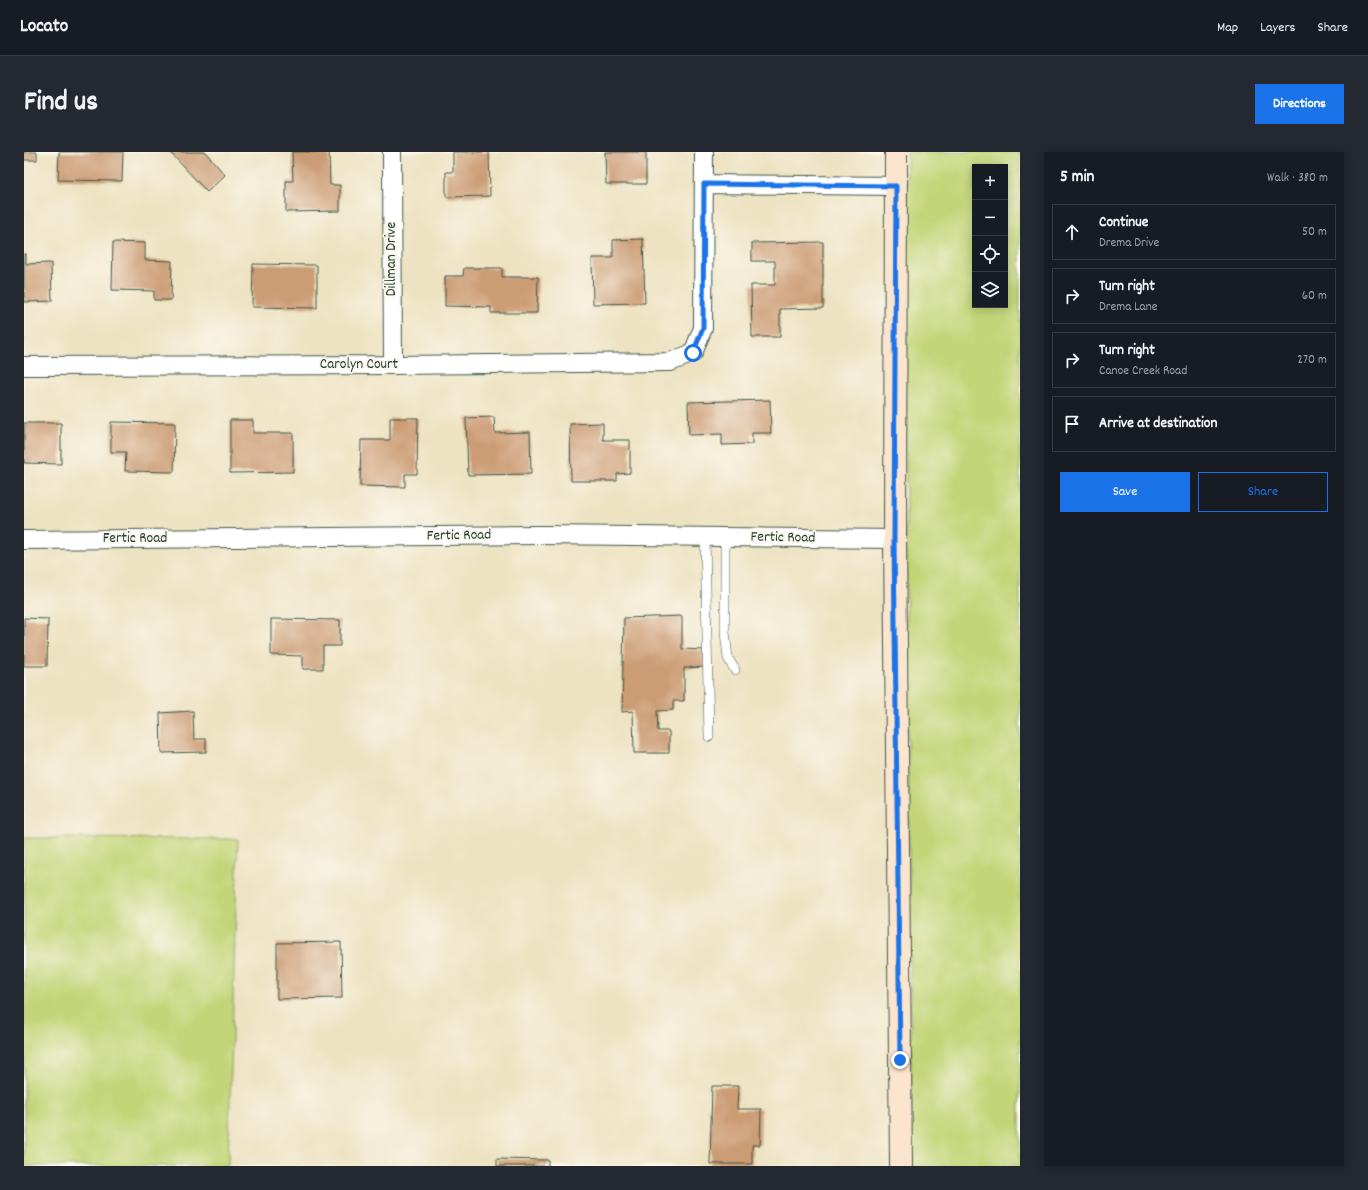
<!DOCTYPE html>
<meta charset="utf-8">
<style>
body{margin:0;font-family:Dekko,sans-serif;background:#242831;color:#f1f3f6}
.controls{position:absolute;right:12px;top:12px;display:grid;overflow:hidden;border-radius:0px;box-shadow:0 2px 10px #0003}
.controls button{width:36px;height:36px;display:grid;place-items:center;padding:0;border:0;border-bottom:1px solid #363941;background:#171b24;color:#f1f3f6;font:20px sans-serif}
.stop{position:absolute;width:12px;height:12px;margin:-9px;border:3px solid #1a73e8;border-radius:50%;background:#fff}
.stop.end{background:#1a73e8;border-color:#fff;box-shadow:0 1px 4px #0008}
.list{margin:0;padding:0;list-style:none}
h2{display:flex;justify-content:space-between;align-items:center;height:52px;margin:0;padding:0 16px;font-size:17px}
h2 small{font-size:13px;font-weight:400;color:#9ea1a6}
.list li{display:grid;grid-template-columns:26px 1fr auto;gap:12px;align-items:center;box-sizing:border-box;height:56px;margin:0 8px 8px;padding:0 8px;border:1px solid #363941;border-radius:0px}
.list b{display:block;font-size:15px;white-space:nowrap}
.list p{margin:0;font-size:13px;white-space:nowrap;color:#9ea1a6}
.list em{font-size:13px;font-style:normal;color:#9ea1a6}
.actions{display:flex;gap:8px;padding:12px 16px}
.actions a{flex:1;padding:9px 0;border:1px solid #1a73e8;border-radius:0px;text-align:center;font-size:14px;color:#1a73e8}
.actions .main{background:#1a73e8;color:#fff}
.icon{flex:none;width:22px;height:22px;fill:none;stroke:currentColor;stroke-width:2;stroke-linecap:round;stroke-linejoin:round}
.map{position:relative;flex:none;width:996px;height:1014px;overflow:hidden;border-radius:0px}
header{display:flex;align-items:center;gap:24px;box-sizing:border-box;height:56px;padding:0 20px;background:#171b24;border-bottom:1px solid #363941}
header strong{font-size:19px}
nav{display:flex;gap:22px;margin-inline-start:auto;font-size:14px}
.intro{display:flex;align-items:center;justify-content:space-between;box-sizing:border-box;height:96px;padding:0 24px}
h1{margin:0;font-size:28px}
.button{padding:10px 18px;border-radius:0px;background:#1a73e8;color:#fff;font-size:14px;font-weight:700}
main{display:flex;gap:24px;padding:0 24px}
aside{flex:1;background:#171b24;border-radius:0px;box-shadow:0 2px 10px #0003}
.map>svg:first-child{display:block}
.green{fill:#c3d578;stroke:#718956;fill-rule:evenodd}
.building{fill:#cc9c74}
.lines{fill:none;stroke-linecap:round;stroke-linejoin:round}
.lane-casing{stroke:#3e5649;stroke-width:10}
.street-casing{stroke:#3e5649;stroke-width:20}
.secondary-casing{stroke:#3e5649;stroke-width:24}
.lane{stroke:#fff;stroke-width:9}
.street{stroke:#fff;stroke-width:18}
.secondary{stroke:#fbe5cf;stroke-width:22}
.route{stroke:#1a73e8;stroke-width:5}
.labels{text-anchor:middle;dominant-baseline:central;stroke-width:3.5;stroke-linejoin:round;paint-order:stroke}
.street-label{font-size:15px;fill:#1f3d34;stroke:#fbf7ec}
</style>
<header>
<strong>Locato</strong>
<nav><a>Map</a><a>Layers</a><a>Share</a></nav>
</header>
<div class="intro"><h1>Find us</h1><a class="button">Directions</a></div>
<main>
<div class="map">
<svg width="996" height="1014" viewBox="0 0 996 1014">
<rect width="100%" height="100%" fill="#fbf7ec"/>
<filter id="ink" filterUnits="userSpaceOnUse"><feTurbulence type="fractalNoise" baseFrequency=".025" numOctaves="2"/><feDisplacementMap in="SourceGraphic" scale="8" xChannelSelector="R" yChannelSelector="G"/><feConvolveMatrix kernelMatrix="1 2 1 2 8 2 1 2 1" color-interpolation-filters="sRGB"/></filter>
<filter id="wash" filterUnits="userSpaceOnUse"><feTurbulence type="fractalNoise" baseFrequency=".012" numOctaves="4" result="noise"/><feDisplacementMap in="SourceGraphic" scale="16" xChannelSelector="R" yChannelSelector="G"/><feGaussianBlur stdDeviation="0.9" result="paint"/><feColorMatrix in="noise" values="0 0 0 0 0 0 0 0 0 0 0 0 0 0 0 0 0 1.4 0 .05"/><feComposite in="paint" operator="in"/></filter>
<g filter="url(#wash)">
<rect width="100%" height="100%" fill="#ede2c1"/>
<path class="green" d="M883,0H996V1014H888L882,387ZM951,15H981V153H951Z
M0,686L214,687L204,1014H0Z"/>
<g id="blocks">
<path class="building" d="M0,0H13V8H0Z
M35,0H99L98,29L34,28Z
M146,0H181L201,23L183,40Z
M268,0H305L306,33H316V59L262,60V29H269Z
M429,0H465L466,44L422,45V20H429Z
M581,0H622V32H582Z
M619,87L621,151L569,152L568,106H589V88Z
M89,90L121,91V108L148,109L147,148H130V139L88,138Z
M799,90V156L756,157V185H728L727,133H751V109H728V91Z
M0,102H2V112L27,111L28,149L0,150Z
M229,112L293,113V156L228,155Z
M440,116H478V125H514L513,161H467V155L421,154V124H439Z
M746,248L747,281H728V292L698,293V282L665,283L664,250Z
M470,265L471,281L506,280L507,322L444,323L442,266Z
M366,266H394L393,322H381V335L336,334L337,288H366Z
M206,268H229V281H269V320L206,321Z
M87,270L151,271L150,320L101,319L102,300H87Z
M0,271H37V312L0,311Z
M579,271V288H606V321L593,322V329H547L546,272Z
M658,464V497L679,498L680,515L660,516V549H649V558L633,559L634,579H645V601H610L609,559L598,560L600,466Z
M0,466L24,467L23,514H0Z
M247,467L316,468V494H299V517H279V504L247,503Z
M169,559L170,587H182V600L137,601L136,561Z
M317,790L318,846L253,847V791Z
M688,934H714L713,957H737L736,993H728V1012H686Z
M473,1007L524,1008V1014H473Z"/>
</g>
</g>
<g filter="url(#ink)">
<use href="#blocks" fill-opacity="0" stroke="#3e5649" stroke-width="1"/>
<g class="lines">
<g class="lane-casing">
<path id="lane" d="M681,385L685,585
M701,385V480L704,506L711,518"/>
</g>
<g class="street-casing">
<path id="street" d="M368,0L369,213
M680,32L872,34
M0,214L369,213L646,210L669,201L679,176L680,0
M0,388L517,383L871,387"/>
</g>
<g class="secondary-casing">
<path id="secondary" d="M872,0L871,387L877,1014"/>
</g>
<use href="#lane" class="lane"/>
<use href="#street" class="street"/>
<use href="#secondary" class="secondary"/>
</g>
</g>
<g class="lines" filter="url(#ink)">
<path class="route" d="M669,201L679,176L680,32L872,34L870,387L876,908"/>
</g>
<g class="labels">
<g class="street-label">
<text transform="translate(368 107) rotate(-90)">Dillman Drive</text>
<text x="335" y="213">Carolyn Court</text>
<text transform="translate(435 384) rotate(-1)">Fertic Road</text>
<text transform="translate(759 386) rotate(1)">Fertic Road</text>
<text x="111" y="387">Fertic Road</text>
</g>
</g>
</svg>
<div class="controls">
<button>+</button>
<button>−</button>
<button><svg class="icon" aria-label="locate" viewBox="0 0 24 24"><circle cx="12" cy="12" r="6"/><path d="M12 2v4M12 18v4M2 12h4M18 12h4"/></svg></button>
<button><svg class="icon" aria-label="layers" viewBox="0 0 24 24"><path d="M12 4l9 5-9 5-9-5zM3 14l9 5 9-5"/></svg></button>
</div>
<div class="stop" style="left:669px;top:201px"></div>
<div class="stop end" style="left:876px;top:908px"></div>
</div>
<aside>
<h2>5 min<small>Walk · 380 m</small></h2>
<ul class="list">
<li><svg class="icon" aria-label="ahead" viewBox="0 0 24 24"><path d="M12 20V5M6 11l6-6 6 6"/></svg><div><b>Continue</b><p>Drema Drive</p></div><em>50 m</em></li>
<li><svg class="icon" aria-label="right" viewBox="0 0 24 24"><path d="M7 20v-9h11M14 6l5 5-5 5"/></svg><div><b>Turn right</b><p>Drema Lane</p></div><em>60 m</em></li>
<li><svg class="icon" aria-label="right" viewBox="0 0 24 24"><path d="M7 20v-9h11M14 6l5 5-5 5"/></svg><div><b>Turn right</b><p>Canoe Creek Road</p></div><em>270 m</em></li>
<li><svg class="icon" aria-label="arrive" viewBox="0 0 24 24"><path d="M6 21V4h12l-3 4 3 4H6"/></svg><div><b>Arrive at destination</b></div></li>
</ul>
<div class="actions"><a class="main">Save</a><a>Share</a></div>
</aside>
</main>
